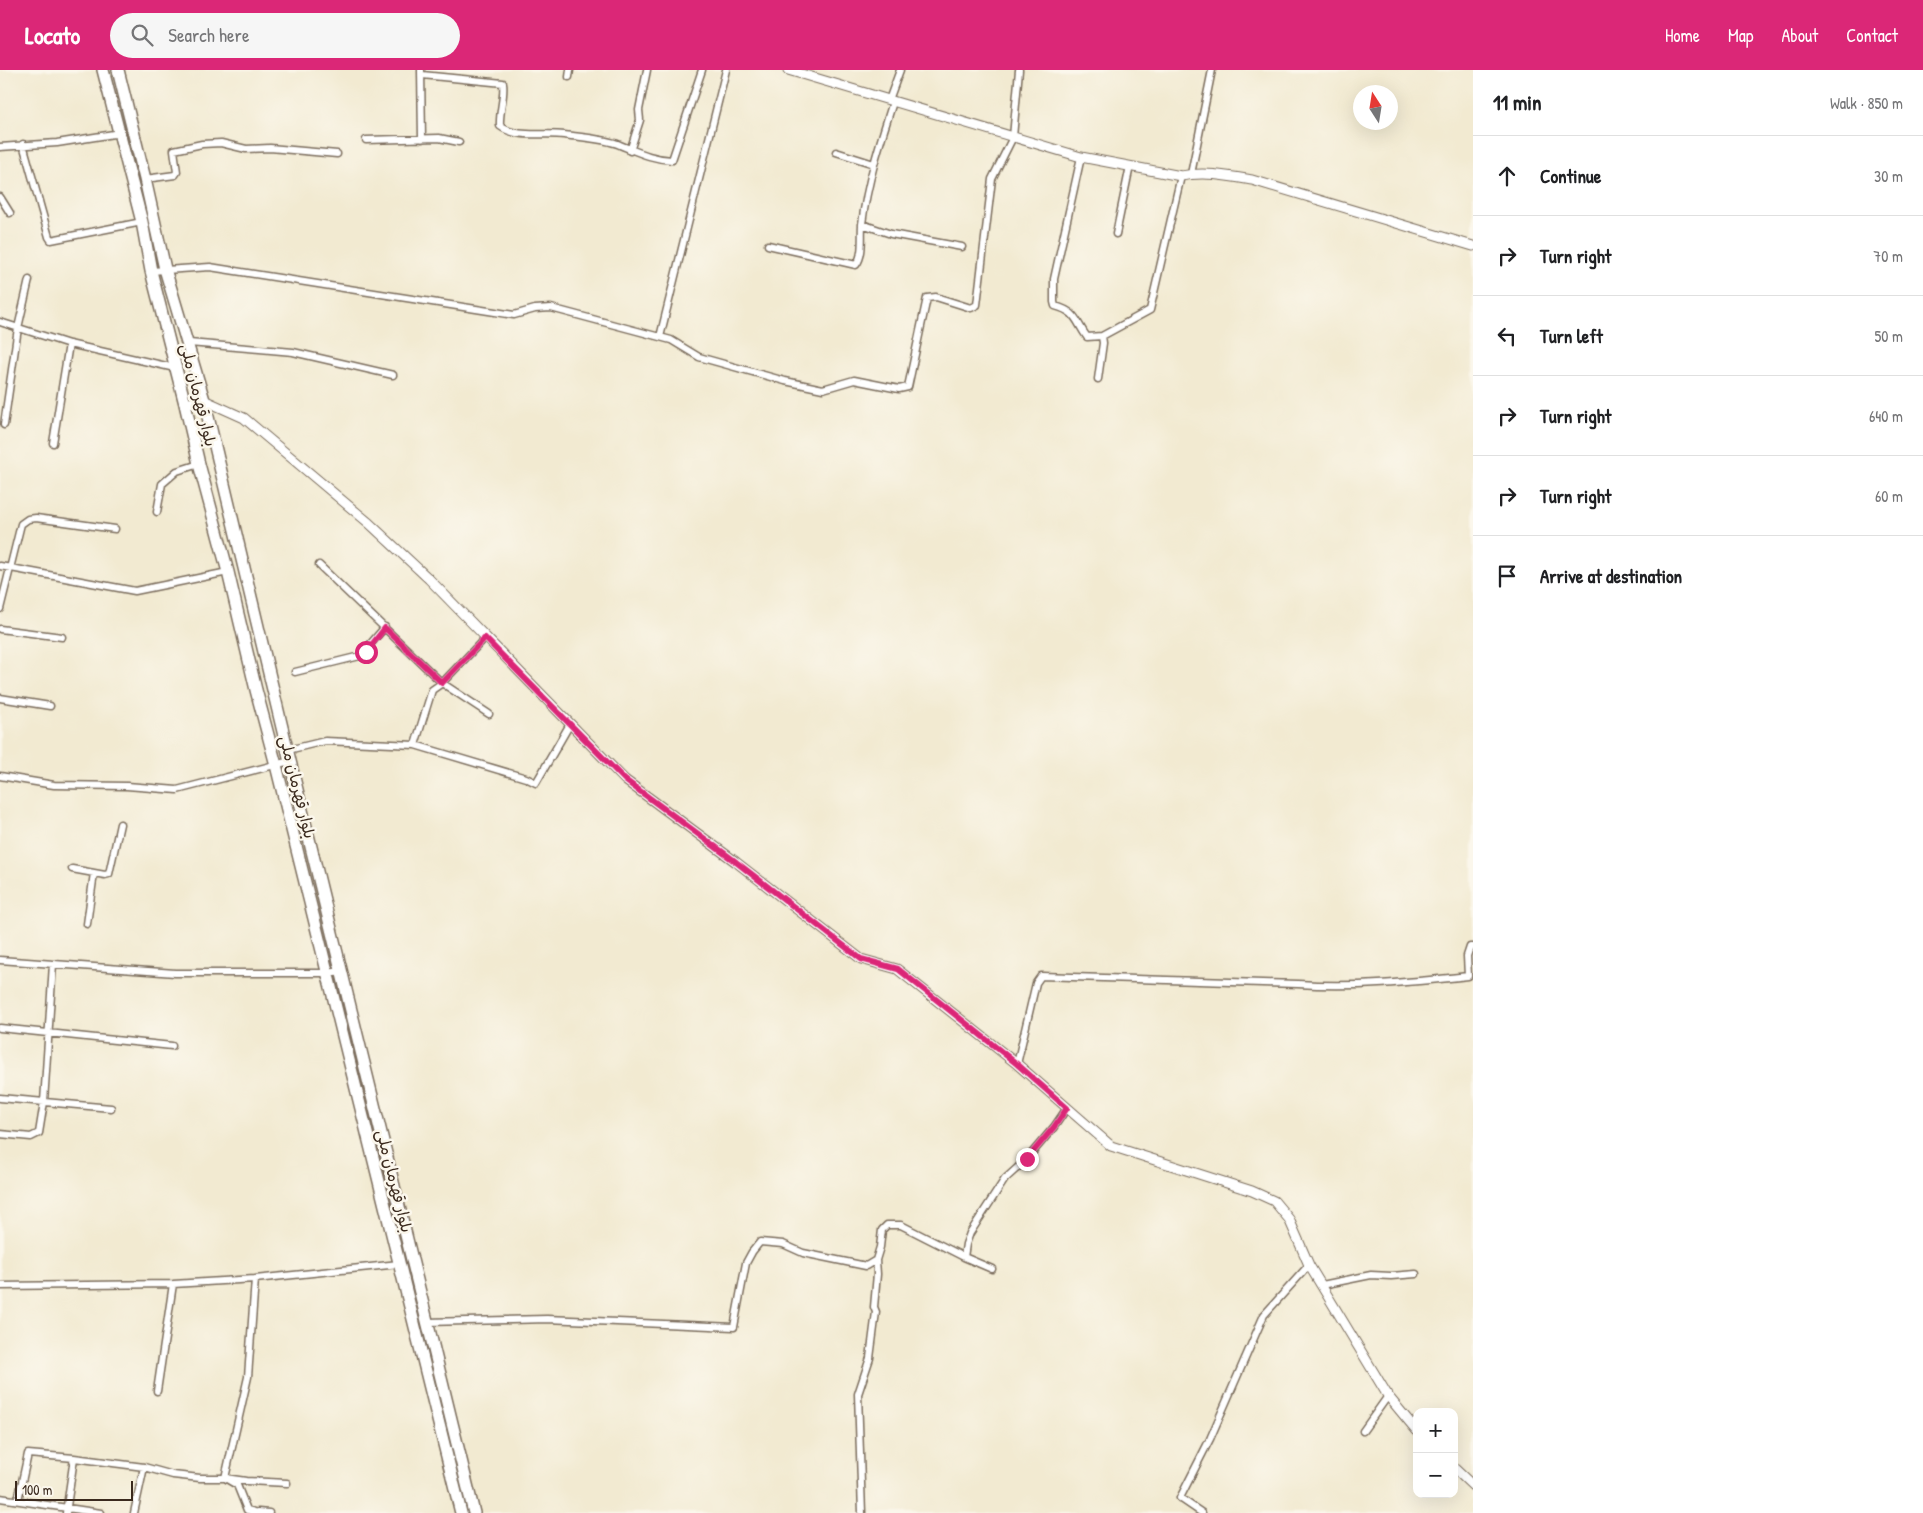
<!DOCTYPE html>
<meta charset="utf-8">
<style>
body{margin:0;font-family:"Patrick Hand","Playpen Sans Arabic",sans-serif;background:#f6f6f6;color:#202124}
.controls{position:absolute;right:15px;bottom:15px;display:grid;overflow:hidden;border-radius:10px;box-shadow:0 5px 20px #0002}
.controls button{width:45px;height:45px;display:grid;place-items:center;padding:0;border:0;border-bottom:1px solid #e0e0e0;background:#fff;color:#202124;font:25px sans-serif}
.compass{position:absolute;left:1353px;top:15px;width:45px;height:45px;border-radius:50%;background:#fff;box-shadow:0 5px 20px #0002;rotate:348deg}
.scale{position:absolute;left:15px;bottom:12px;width:118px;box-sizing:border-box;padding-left:5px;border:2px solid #3b2a1e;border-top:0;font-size:14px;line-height:18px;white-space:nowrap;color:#3b2a1e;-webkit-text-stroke:4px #fbf7ec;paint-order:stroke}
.stop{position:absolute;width:15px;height:15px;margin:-11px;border:4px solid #db2777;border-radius:50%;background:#fff}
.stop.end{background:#db2777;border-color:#fff;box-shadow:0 1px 5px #0008}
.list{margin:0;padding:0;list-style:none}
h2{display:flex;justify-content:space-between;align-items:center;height:65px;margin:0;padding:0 20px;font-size:21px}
h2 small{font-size:16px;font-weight:400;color:#757577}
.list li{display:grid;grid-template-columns:32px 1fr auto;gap:15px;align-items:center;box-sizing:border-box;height:80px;padding:0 20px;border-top:1px solid #e0e0e0}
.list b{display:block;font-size:19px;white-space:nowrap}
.list em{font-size:16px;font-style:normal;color:#757577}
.icon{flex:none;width:28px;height:28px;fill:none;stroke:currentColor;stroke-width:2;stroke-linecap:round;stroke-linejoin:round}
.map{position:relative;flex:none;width:1473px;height:1443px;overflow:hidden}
header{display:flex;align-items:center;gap:30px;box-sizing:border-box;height:70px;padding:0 25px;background:#db2777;color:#fff}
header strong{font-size:24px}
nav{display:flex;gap:28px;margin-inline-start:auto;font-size:18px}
.search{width:350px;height:45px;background:#f6f6f6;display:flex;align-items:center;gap:12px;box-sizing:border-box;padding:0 18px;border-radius:28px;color:#757577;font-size:19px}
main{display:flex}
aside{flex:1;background:#fff}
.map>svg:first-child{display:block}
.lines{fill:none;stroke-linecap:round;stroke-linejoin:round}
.street-casing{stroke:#7b6d5d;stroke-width:9}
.secondary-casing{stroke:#7b6d5d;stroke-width:11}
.highway-casing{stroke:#7b6d5d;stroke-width:14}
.street{stroke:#fff;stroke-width:6}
.secondary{stroke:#fff;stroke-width:9}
.highway{stroke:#fff;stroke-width:11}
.route{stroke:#db2777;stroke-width:6}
.labels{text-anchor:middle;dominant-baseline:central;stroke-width:5;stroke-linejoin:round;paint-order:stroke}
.street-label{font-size:16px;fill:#3b2a1e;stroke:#fbf7ec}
</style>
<header>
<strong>Locato</strong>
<div class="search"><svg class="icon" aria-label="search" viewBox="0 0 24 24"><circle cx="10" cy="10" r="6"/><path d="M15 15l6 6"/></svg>Search here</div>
<nav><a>Home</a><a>Map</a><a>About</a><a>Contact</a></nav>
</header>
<main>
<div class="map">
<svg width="1473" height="1443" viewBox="0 0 1473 1443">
<rect width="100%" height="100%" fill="#fbf7ec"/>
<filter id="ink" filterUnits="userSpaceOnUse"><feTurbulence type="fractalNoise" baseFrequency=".02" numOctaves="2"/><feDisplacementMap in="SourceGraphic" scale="10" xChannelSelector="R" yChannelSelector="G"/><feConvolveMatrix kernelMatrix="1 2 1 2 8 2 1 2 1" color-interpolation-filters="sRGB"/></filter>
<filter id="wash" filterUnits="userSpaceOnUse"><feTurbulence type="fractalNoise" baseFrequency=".0096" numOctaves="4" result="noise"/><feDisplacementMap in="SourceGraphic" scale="20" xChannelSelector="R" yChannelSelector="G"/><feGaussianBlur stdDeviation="1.12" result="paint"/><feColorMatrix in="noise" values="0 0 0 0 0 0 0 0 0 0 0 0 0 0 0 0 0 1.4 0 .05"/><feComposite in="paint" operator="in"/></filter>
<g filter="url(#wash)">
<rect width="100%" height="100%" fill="#f2ead1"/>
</g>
<g filter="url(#ink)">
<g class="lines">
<g class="street-casing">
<path id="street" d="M421,0L422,69
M422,5L503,13C505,27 499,41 500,56C517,69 544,62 564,65C579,67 607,69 620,75C638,82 652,89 672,90L702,0
M569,7L570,0
M889,30L900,0
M366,70L439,68L459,72
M23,74L49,167L51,170L142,152
M0,77L57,73L120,63
M630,81L640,50L639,40L647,0
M836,82L874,94
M1081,87L1054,209V232L1055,236C1077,242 1075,250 1087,267L1102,266
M1191,104L1212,0
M145,109L175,105L177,102L174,80L202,74L221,73L246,79L270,78L337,84
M0,127L10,143
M862,154L891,164L962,177
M1116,164L1130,96
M768,175L856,195C864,185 861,167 862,154C867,113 880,72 893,32
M151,201L210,197L514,245L535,239L551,238L671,270L699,287L785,311L823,319L854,310L899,319L908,317L927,228L936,227L971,238L977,235L992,109L1013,67L1019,0
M0,252L69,274L175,298
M660,267L726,0
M189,273L293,282L393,305
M1098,309L1103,273L1102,266L1150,240L1181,106
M4,355L18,258L29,210
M53,373L69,274
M157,442L162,414L177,401L199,394
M319,495L442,613L489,644
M0,496L135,521L228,502
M0,539L21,454L28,449L36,448L115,459
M0,559L62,567
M295,602L360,586L385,557
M0,628L50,636
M415,675L432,620L442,613L485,568
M288,680L325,671L415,675L526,708L536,713L570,654
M0,706L54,715L127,716L177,720L290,691
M72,799L105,805L109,804L120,754
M87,854L94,803
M0,890L175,903H327L342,901
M0,958L172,976
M1017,994L1036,913L1041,906L1298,914C1355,918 1412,912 1468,906L1467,886L1470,877H1473
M0,1028L111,1038
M0,1064L31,1067L39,1063L44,1032L53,894
M964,1187L966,1174L970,1163L1005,1109L1027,1089L1054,1057L1067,1038
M255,1209L248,1307L225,1408L237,1415L247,1440L258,1443
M1322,1215L1371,1205L1391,1206L1416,1204
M0,1216L173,1214L255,1209L399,1194
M427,1252L547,1249L734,1257L746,1193L752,1182L760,1172L783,1174L803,1183L866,1196L876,1190L880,1177L882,1160L887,1155H901L964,1187L992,1199
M157,1321L173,1214
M1363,1361L1388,1326
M0,1428L101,1443
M18,1430L28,1384L74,1388
M258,1442L269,1443
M66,1443L74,1388L144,1397L173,1405L200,1408H225L246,1411L287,1413
M134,1443L144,1397
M862,1443L858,1324L870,1288L876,1242L874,1237L877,1204L876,1190
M1202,1443L1180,1428L1210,1369L1264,1245L1309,1195"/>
</g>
<g class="secondary-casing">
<path id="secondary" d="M788,0L1081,87L1181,106C1204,101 1229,106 1252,110L1473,176
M185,334L204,330L244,348L369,453L429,509L625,710L736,792L861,889L897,899L1017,994L1111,1076L1252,1121L1274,1131L1289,1149L1309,1195L1388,1326L1417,1361
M1454,1398L1473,1416"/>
</g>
<g class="highway-casing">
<path id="highway" d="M103,0L142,152L151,201L185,334L199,394L228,502L256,620L276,695L461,1443
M118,0L145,109L165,199L204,330L290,691L474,1443"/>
</g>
<use href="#street" class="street"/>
<use href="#secondary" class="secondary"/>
<use href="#highway" class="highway"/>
</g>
</g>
<g class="lines" filter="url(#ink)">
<path class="route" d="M366,582L385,558L442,613L485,568L625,710L736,792L861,889L898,899L1017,994L1067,1038L1054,1057L1027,1089"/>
</g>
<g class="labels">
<g class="street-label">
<text transform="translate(199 325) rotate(76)">بلوار قهرمان ملی</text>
<text transform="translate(298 717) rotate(76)">بلوار قهرمان ملی</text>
<text transform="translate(395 1111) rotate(76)">بلوار قهرمان ملی</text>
</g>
</g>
</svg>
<div class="controls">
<button>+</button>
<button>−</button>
</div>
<svg class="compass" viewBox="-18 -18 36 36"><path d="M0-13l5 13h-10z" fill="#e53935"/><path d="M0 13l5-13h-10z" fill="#757577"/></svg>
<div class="scale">100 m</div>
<div class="stop" style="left:366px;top:582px"></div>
<div class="stop end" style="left:1027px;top:1089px"></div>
</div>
<aside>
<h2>11 min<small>Walk · 850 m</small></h2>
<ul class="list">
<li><svg class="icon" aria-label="ahead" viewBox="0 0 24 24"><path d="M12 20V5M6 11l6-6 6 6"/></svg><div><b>Continue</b></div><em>30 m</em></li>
<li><svg class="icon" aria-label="right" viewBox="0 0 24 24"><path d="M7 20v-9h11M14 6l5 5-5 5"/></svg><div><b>Turn right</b></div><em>70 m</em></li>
<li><svg class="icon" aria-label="left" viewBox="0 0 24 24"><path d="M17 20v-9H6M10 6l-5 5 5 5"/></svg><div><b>Turn left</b></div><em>50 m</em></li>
<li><svg class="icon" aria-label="right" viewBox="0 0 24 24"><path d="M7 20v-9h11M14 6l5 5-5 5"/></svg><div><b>Turn right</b></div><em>640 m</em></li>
<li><svg class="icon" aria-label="right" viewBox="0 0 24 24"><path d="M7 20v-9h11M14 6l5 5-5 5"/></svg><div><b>Turn right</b></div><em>60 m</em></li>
<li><svg class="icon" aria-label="arrive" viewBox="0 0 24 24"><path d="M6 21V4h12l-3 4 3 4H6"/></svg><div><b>Arrive at destination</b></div></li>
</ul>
</aside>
</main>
